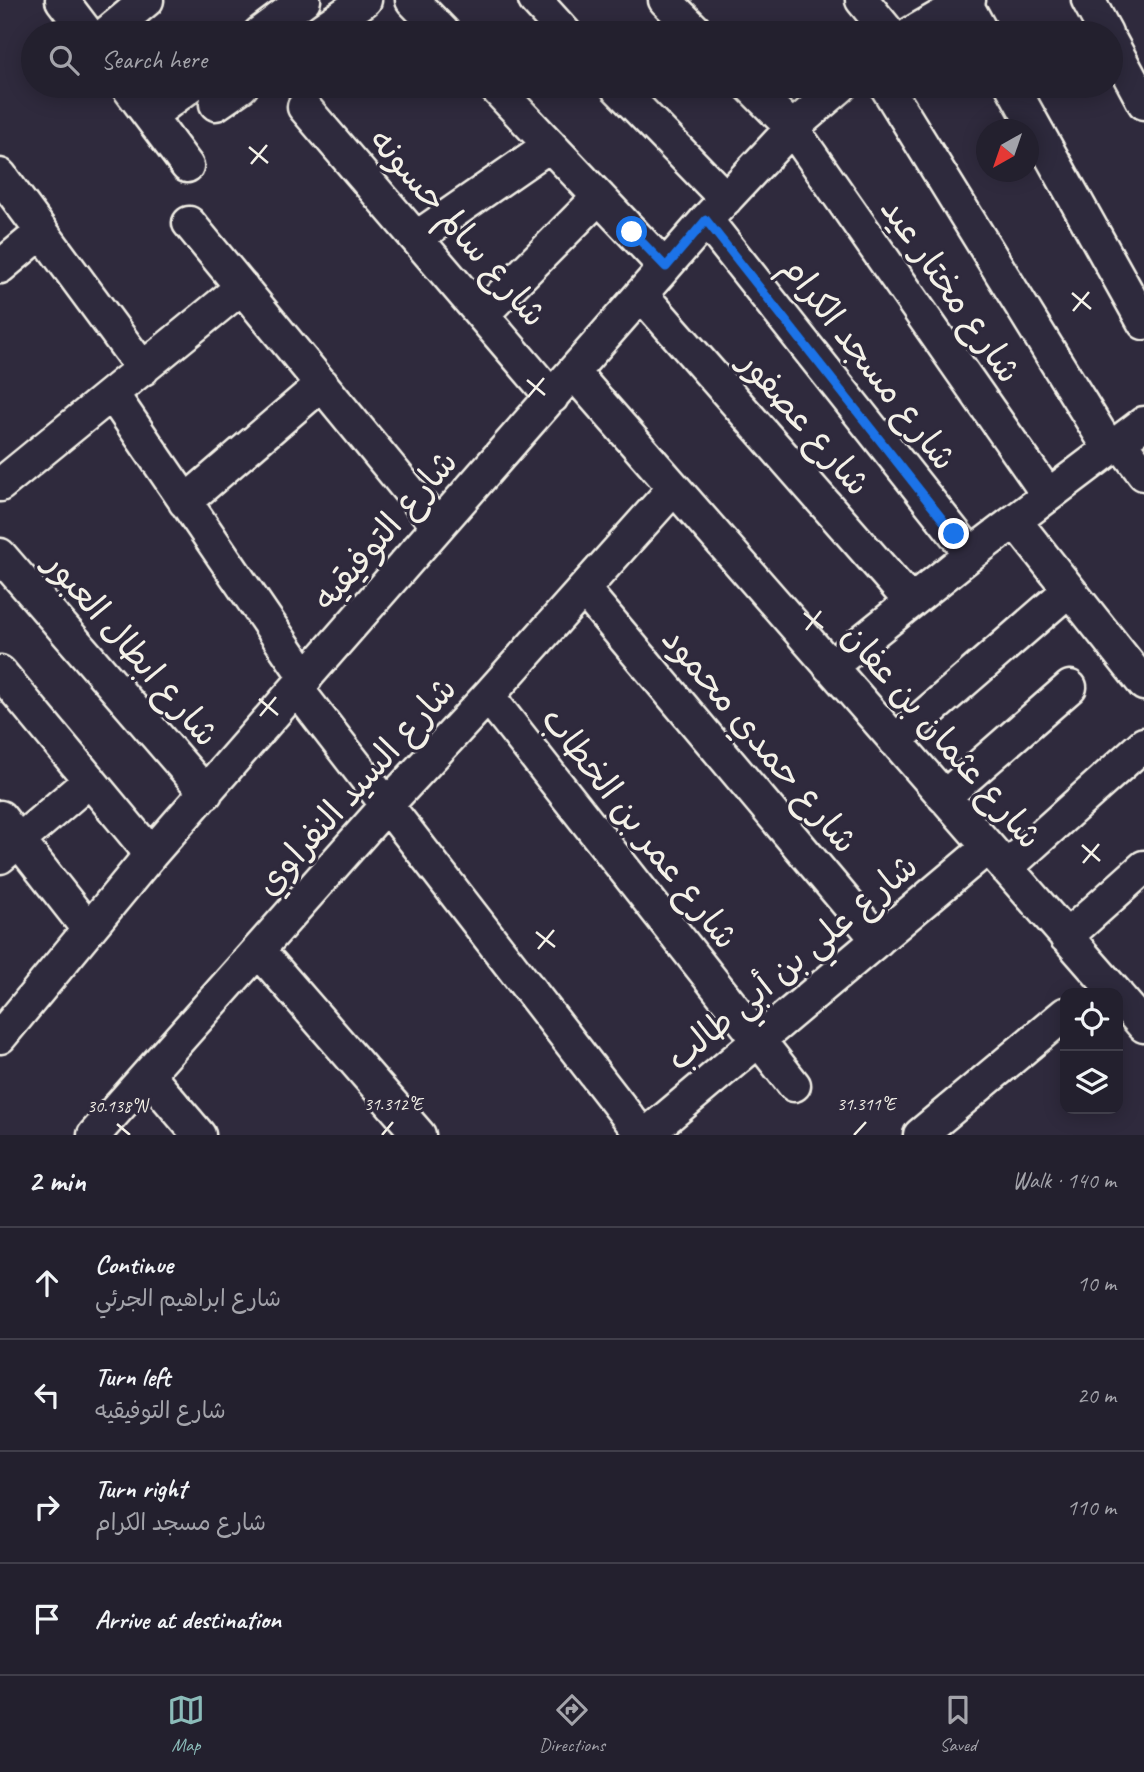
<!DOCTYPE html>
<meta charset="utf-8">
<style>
body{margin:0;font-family:Caveat,"Playpen Sans Arabic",sans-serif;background:#2f2d3a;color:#f1f3f6}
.controls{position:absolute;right:21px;bottom:21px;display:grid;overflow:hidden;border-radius:14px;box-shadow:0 4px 18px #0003}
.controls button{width:63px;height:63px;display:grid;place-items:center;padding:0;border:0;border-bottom:2px solid #403e4a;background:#23202e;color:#f1f3f6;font:35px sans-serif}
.compass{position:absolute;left:976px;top:119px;width:63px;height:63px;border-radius:50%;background:#23202e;box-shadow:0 4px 18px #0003;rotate:220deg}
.stop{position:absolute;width:21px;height:21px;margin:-16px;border:5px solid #1a73e8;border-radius:50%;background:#fff}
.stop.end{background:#1a73e8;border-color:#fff;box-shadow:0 2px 7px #0008}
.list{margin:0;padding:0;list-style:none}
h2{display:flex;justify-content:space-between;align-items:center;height:91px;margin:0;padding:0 28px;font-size:30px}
h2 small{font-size:23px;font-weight:400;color:#a3a3aa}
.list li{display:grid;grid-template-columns:46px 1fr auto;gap:21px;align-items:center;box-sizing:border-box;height:112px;padding:0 28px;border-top:2px solid #403e4a}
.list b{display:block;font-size:26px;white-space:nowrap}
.list p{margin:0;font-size:23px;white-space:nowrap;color:#a3a3aa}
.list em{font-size:23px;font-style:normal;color:#a3a3aa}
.icon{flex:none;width:38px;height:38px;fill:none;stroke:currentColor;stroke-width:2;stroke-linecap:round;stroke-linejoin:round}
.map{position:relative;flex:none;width:1144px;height:1135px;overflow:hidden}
.search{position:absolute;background:#23202e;box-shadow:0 4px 18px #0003;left:21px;right:21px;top:21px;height:77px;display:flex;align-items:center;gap:18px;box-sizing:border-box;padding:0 24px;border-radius:38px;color:#a3a3aa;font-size:26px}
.sheet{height:539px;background:#23202e}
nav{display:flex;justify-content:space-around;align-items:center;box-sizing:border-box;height:98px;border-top:2px solid #403e4a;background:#23202e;font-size:19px;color:#a3a3aa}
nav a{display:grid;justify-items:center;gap:4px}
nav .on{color:#8bbbb9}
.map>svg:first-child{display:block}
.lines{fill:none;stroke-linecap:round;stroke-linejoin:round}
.minor-casing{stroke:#f4f1e8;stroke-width:37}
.minor{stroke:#2f2a3d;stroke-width:32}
.route{stroke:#1a73e8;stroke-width:9}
.ticks{fill:none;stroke:#f4f1e8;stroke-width:2.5}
.labels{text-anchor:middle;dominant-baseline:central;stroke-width:6;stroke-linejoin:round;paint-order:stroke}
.street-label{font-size:35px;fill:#f4f1e8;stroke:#2f2a3d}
.ticks-label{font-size:18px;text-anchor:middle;fill:#f4f1e8;stroke:#2f2a3d;stroke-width:6;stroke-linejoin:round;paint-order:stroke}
</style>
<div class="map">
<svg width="1144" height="1135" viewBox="0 0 1144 1135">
<rect width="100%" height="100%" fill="#2f2a3d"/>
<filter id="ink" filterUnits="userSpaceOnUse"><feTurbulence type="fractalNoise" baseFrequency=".0143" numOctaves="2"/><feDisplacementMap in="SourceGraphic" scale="14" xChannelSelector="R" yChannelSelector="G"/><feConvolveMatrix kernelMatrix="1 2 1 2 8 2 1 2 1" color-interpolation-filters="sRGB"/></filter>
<g filter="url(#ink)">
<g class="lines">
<g class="minor-casing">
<path id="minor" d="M62,0L87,33
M412,0L444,33
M535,0L565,33
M665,0L698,33
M862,0L889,33
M1088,0L1106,33
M965,2L982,33
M107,33L147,0
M260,33L304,0
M317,33L365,0
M912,33L969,0
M1111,42L1144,103
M127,86L187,166
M494,86L665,267
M616,86L726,199
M750,86L792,128L1048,495
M886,86L1109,448
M1012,86L1144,323
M216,104L242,86
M304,107L552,397
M150,116L190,86
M0,175L143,369
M706,220L971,554
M189,223L438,526
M416,238L550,145
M0,267L42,232
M641,294L911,602
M482,315L599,197
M573,372L1116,993
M112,394L306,678
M1119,441L1144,474
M0,485L242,287
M185,502L322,384
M1015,521L1144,684
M0,555L206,793
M584,590L878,940
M830,667L971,554L1144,423
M0,672L151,854
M297,689L642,1135
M488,696L794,1085
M895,741L1069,590
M944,797L1070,687
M0,817L88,929
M0,857L90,780
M1006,868L1144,744
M1066,937L1144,867
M259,951L419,1135
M1118,996L1144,1026
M0,1037L151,854L706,220L792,128L841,86
M148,1075L199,1135
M94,1135L387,805L488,696L674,488
M646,1135L988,847
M920,1135L1065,1014"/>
</g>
<use href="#minor" class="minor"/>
</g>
</g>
<g class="lines" filter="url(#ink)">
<path class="route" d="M632,232L666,267L706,220L954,534"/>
</g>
<path class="ticks" d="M249,147L268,163M251,164L267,145M1072,293L1091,309M1073,311L1089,292M527,380L545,395M528,397L544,378M804,613L823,628M806,630L821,611M259,699L278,715M260,716L276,697M1082,845L1100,861M1083,863L1099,844M536,932L555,947M538,949L554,930M117,1124L130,1135M382,1135L393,1122M854,1135L866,1122"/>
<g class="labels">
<g class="street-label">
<text transform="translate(458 227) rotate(49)">شارع سالم حسونه</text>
<text transform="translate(951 290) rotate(55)">شارع مختار عيد</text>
<text transform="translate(869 363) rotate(52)">شارع مسجد الكرام</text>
<text transform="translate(805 423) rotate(49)">شارع عصفور</text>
<text transform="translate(385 530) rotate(-49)">شارع التوفيقيه</text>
<text transform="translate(132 649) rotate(49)">شارع ابطال العبور</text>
<text transform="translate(942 736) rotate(49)">شارع عثمان بن عفان</text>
<text transform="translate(760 740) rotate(50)">شارع حمدي محمود</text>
<text transform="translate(356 786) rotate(-48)">شارع السيد النفراوي</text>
<text transform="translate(640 828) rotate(52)">شارع عمر بن الخطاب</text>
<text transform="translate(792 962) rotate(-40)">شارع علي بن أبي طالب</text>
</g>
</g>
<g class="ticks-label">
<text x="393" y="1110">31.312°E</text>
<text x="866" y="1110">31.311°E</text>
<text x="117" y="1112">30.138°N</text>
</g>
</svg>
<div class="controls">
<button><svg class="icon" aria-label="locate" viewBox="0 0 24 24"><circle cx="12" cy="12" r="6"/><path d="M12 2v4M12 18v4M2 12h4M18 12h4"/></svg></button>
<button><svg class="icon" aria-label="layers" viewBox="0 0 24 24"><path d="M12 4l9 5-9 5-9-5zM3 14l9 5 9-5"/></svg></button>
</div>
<svg class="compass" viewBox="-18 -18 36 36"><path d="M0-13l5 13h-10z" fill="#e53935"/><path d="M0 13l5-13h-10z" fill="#a3a3aa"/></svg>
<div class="stop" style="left:632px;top:232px"></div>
<div class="stop end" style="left:954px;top:534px"></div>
<div class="search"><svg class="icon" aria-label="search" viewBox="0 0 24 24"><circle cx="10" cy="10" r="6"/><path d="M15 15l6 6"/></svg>Search here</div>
</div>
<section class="sheet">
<h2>2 min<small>Walk · 140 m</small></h2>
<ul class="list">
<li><svg class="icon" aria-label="ahead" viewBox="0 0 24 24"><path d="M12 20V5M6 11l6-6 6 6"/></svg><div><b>Continue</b><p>شارع ابراهيم الجرئي</p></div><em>10 m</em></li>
<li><svg class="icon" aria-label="left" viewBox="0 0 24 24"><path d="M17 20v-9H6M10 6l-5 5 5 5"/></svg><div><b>Turn left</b><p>شارع التوفيقيه</p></div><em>20 m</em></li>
<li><svg class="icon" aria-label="right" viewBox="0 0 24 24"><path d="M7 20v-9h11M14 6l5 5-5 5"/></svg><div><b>Turn right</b><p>شارع مسجد الكرام</p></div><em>110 m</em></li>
<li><svg class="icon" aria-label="arrive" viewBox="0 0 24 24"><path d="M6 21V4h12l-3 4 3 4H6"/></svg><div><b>Arrive at destination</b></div></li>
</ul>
</section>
<nav>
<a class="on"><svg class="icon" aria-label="map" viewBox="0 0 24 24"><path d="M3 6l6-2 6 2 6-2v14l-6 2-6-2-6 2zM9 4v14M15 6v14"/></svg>Map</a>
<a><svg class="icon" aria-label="directions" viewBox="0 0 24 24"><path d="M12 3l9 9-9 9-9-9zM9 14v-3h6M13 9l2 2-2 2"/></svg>Directions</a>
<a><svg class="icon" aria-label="saved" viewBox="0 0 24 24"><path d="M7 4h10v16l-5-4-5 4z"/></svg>Saved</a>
</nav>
